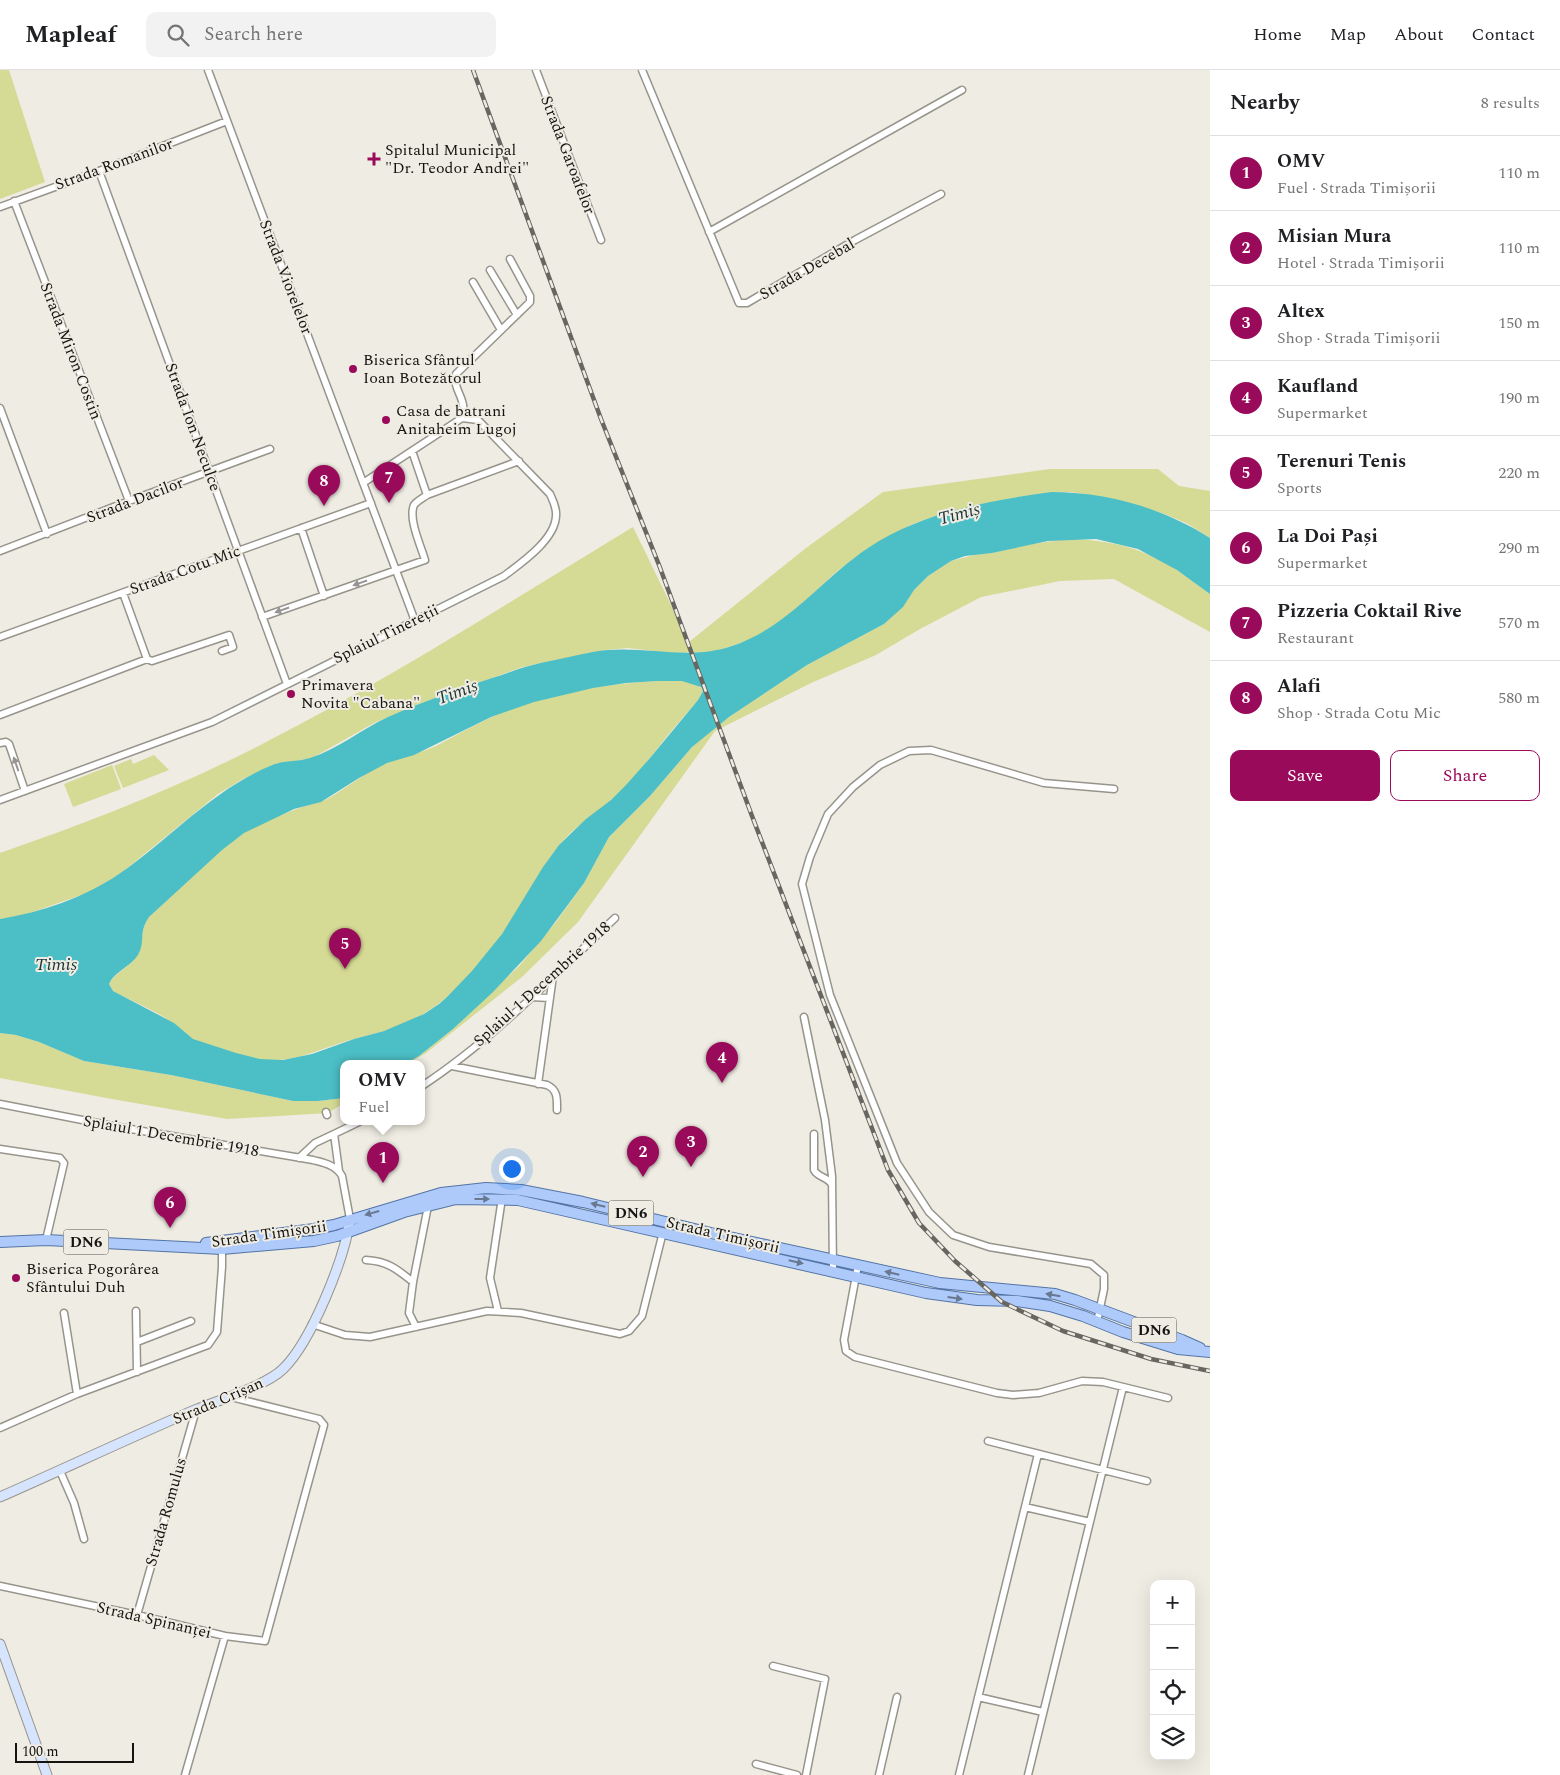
<!DOCTYPE html>
<meta charset="utf-8">
<style>
body{margin:0;font-family:Spectral,serif;background:#f2f2f2;color:#202124}
.controls{position:absolute;right:15px;bottom:15px;display:grid;overflow:hidden;border-radius:10px;box-shadow:0 5px 20px #0002}
.controls button{width:45px;height:45px;display:grid;place-items:center;padding:0;border:0;border-bottom:1px solid #e0e0e0;background:#fff;color:#202124;font:25px sans-serif}
.scale{position:absolute;left:15px;bottom:12px;width:119px;box-sizing:border-box;padding-left:5px;border:2px solid #151411;border-top:0;font-size:14px;line-height:18px;white-space:nowrap;color:#151411;-webkit-text-stroke:4px #efece3;paint-order:stroke}
.you{position:absolute;left:511px;top:1098px;width:18px;height:18px;margin:-12px;border:4px solid #fff;border-radius:50%;background:#1a73e8;box-shadow:0 0 0 8px #1a73e833}
.badge{display:grid;place-items:center;width:32px;height:32px;border-radius:50%;background:#9a0a5b;color:#fff;font-size:16px;font-weight:700}
.pin{position:absolute;translate:-50% -41px;filter:drop-shadow(0 1px 2px #0008)}
.pin::after{content:'';position:absolute;top:26px;width:18px;height:15px;background:inherit;clip-path:polygon(0 0,100% 0,50% 100%)}
.popup{position:absolute;left:340px;top:990px;width:85px;height:65px;box-sizing:border-box;display:grid;place-content:center;border-radius:10px;background:#fff;filter:drop-shadow(0 1px 4px #0005);font-size:16px;white-space:nowrap;color:#757577}
.popup b{font-size:19px;color:#202124}
.popup::after{content:'';position:absolute;left:50%;top:100%;margin-left:-10px;border:10px solid transparent;border-top-color:#fff}
.list{margin:0;padding:0;list-style:none}
h2{display:flex;justify-content:space-between;align-items:center;height:65px;margin:0;padding:0 20px;font-size:21px}
h2 small{font-size:16px;font-weight:400;color:#757577}
.list li{display:grid;grid-template-columns:32px 1fr auto;gap:15px;align-items:center;box-sizing:border-box;height:75px;padding:0 20px;border-top:1px solid #e0e0e0}
.list b{display:block;font-size:19px;white-space:nowrap}
.list p{margin:0;font-size:16px;white-space:nowrap;color:#757577}
.list em{font-size:16px;font-style:normal;color:#757577}
.actions{display:flex;gap:10px;padding:15px 20px}
.actions a{flex:1;padding:11px 0;border:1px solid #9a0a5b;border-radius:10px;text-align:center;font-size:18px;color:#9a0a5b}
.actions .main{background:#9a0a5b;color:#fff}
.icon{flex:none;width:28px;height:28px;fill:none;stroke:currentColor;stroke-width:2;stroke-linecap:round;stroke-linejoin:round}
.map{position:relative;flex:none;width:1210px;height:1705px;overflow:hidden}
header{display:flex;align-items:center;gap:30px;box-sizing:border-box;height:70px;padding:0 25px;background:#fff;border-bottom:1px solid #e0e0e0}
header strong{font-size:24px}
nav{display:flex;gap:28px;margin-inline-start:auto;font-size:18px}
.search{width:350px;height:45px;background:#f2f2f2;display:flex;align-items:center;gap:12px;box-sizing:border-box;padding:0 18px;border-radius:10px;color:#757577;font-size:19px}
main{display:flex}
aside{flex:1;background:#fff}
.map>svg:first-child{display:block}
.green{fill:#d5da94}
.water{fill:#4cbec5;fill-rule:evenodd}
.lines{fill:none;stroke-linecap:round;stroke-linejoin:round}
.street-casing{stroke:#97948c;stroke-width:9}
.secondary-casing{stroke:#97948c;stroke-width:11}
.primary-casing{stroke:#5474a6;stroke-width:12}
.street{stroke:#fff;stroke-width:6}
.secondary{stroke:#d6e5fd;stroke-width:9}
.primary{stroke:#adcafa;stroke-width:10}
.rail-casing{stroke:#686661;stroke-width:4.5}
.rail{stroke:#efece3;stroke-width:2.5;stroke-dasharray:8;stroke-linecap:butt}
.oneway{fill:#969594}
.oneway2{fill:#697891}
.poi-dot{fill:#9a0a5b;stroke:#efece3;stroke-width:2}
.labels{text-anchor:middle;dominant-baseline:central;stroke-width:4;stroke-linejoin:round;paint-order:stroke}
.shield{fill:#efece3;stroke:#565550;stroke-width:1}
.shield-label{font-size:15px;font-weight:bold;fill:#151411}
.poi-label{font-size:16px;fill:#151411;stroke:#efece3;text-anchor:start}
.street-label{font-size:16px;fill:#151411;stroke:#efece3}
.water-label{font-size:18px;font-style:italic;fill:#1b3436;stroke:#efece3}
</style>
<header>
<strong>Mapleaf</strong>
<div class="search"><svg class="icon" aria-label="search" viewBox="0 0 24 24"><circle cx="10" cy="10" r="6"/><path d="M15 15l6 6"/></svg>Search here</div>
<nav><a>Home</a><a>Map</a><a>About</a><a>Contact</a></nav>
</header>
<main>
<div class="map">
<svg width="1210" height="1705" viewBox="0 0 1210 1705">
<rect width="100%" height="100%" fill="#efece3"/>
<path class="green" d="M0,0H9L45,112L0,129Z
M1050,399H1158L1179,416L1210,421V468L1188,454L1165,444L1115,429L1070,422H1051L1007,429L929,448L913,454L868,478L836,502L798,538L775,556L755,568L717,581L707,582L671,583L628,578L605,580L523,597L424,632L374,653L312,688L272,695L243,709L218,724L120,804L87,823L24,845L0,849V783C92,751 182,716 268,671C394,607 512,530 633,457L689,572L806,478L883,422Z
M1067,469C1128,470 1163,486 1210,524V562L1114,509L1060,511L981,527L920,559L876,585L811,613L715,661L578,852L522,907L426,983L408,994H405L419,986L453,959L520,895L556,852L584,813L609,767L650,726L692,677L706,664L729,647L807,595L884,554L902,537L914,520L928,506L951,491L978,484L992,483L1026,475Z
M657,611C671,611 696,607 703,621L698,630C687,643 675,656 664,670C648,691 631,712 611,730C593,746 572,758 557,778C536,805 523,837 502,864C477,899 446,936 406,953C385,962 362,966 340,973C313,982 289,994 259,989C241,986 211,978 194,970C186,966 181,958 173,953C155,940 133,932 113,921L109,914C115,902 131,897 137,885C145,871 139,862 149,847C179,820 209,786 242,764C259,754 279,745 297,739C307,735 320,733 329,728C348,717 365,703 384,694C401,686 420,684 438,675C460,663 482,651 505,641C553,622 606,614 657,611Z
M154,685L169,700L123,718L114,696L131,689L133,694Z
M112,695L121,719L73,737L64,714Z
M0,963L16,965L39,972L84,991L171,1005L293,1031H318L344,1028V1033L328,1043L227,1049L112,1029L0,1008Z"/>
<path class="water" d="M1051,422C1107,422 1163,438 1210,468V524L1177,500L1138,479L1096,469L1048,471L992,483L965,486L951,491L928,506L914,520L903,537L884,554L807,595L729,647L692,677L650,726L609,767L584,813L541,871L493,922L453,959L419,986L405,994H344V1028L318,1031H293L171,1005L84,991L39,972L16,965L0,963V849C42,842 83,828 119,804C170,769 212,720 270,696C283,690 297,692 310,688C338,679 362,659 388,647C422,632 456,620 492,608C503,605 514,600 525,597C547,591 570,587 593,582C639,573 687,592 732,576C790,556 819,511 868,478C922,442 988,431 1051,422ZM657,611H682L701,617L703,621L698,630L650,688L626,715L611,730L586,749L559,775L543,797L502,864L472,901L447,927L439,934L424,944L384,961L354,969L312,984L283,990L260,989L236,983L193,969L174,953L113,921L109,914C114,902 130,897 138,885C146,871 138,863 149,847L222,780L244,763L294,739L321,732L359,708L387,693L414,685L491,647L534,632L593,618L626,613Z"/>
<g class="lines">
<g class="street-casing">
<path id="street" d="M208,0L415,551
M536,0L601,170
M642,0L739,233H747L855,170L941,124
M99,101L287,614
M14,131L129,431
M0,137L99,101L227,51
M709,162L962,20
M490,200L517,245
M473,212L501,260
M0,338L47,464
M462,348C468,328 452,321 456,304L530,232V226L510,189
M412,381L427,425
M301,458L324,526
M0,481L129,431L270,379
M123,523L147,589
M262,547L425,490C421,476 408,449 414,435C417,431 423,428 427,425L519,391
M0,567L371,433
M0,645L147,589L152,591L229,565L233,577L222,581
M0,673L6,672L9,674L25,721
M0,730L212,652L504,506C521,493 555,470 556,446C557,438 553,431 550,424L478,350L462,348L363,413
M531,927L550,928
M804,947L825,1050L832,1106L833,1202
M452,996L547,1015C558,1020 557,1029 557,1040
M538,1014L553,906
M422,1016C492,970 554,906 615,848
M0,1034L113,1056L313,1090C324,1093 336,1095 342,1106L350,1149
M326,1042L327,1045
M814,1064V1100C818,1108 829,1107 832,1115
M0,1079L60,1088L64,1093L46,1170
M299,1088L315,1073L334,1064
M339,1101L334,1064L359,1052
M366,1190C387,1191 397,1199 413,1212L409,1243L416,1257
M858,1195L844,1270L846,1281L855,1287L997,1323L1013,1325L1039,1323L1082,1311L1103,1312L1168,1328
M413,1212L428,1136
M136,1241L137,1302
M498,1241L490,1208L502,1128
M64,1243L77,1324
M1097,1252L1104,1219V1205L1091,1194L989,1177L953,1165L929,1142L897,1093L830,925L802,814L810,787L828,744L853,717L880,695L909,681L931,680L1044,713L1114,719
M312,1254L345,1265L370,1267L487,1241L521,1243L620,1264L629,1261L642,1246L663,1162
M137,1272L191,1251
M0,1358L77,1324L208,1275L217,1262L222,1197V1179
M988,1371L1147,1411
M60,1401L74,1433L84,1469
M1025,1437L1090,1452
M0,1516L137,1545L225,1566L265,1571L324,1355L319,1349L231,1327
M137,1545L196,1340
M773,1596L825,1609L806,1705
M978,1627L1043,1642
M756,1694L797,1705
M185,1705L225,1566
M879,1705L897,1627
M959,1705L1038,1384
M1028,1705L1123,1317"/>
</g>
<g class="secondary-casing">
<path id="secondary" d="M0,1427C66,1398 131,1367 197,1339C220,1330 267,1315 283,1299C311,1272 345,1188 350,1149
M0,1574L47,1705"/>
</g>
<g class="primary-casing">
<path id="primary" d="M0,1172L46,1170L222,1179L314,1171L337,1166L404,1142L456,1129L518,1130L926,1223L977,1230L1017,1231L1050,1236L1083,1246L1123,1262L1178,1279L1210,1282
M206,1173L314,1159L334,1155L441,1123L486,1118L521,1120L583,1132L711,1163L940,1213L1055,1224L1075,1230L1182,1270L1200,1278"/>
</g>
<use href="#street" class="street"/>
<use href="#secondary" class="secondary"/>
<use href="#primary" class="primary"/>
<g class="rail-casing">
<path id="rail" d="M473,0L601,349L659,495L752,746L888,1100L919,1153L955,1191L1002,1232L1063,1261L1151,1289L1210,1301"/>
</g>
<use href="#rail" class="rail"/>
</g>
<defs><path id="oneway-solid" d="M-6-.8H1V-3.2L6.5 0L1 3.2V.8H-6Z" transform="scale(1.25)"/></defs>
<g class="oneway">
<use href="#oneway-solid" transform="translate(360 513) rotate(161)"/>
<use href="#oneway-solid" transform="translate(282 540) rotate(161)"/>
<use href="#oneway-solid" transform="translate(16 694) rotate(-109)"/>
</g>
<g class="oneway2">
<use href="#oneway-solid" transform="translate(482 1129)"/>
<use href="#oneway-solid" transform="translate(598 1135) rotate(-166)"/>
<use href="#oneway-solid" transform="translate(372 1143) rotate(164)"/>
<use href="#oneway-solid" transform="translate(796 1192) rotate(13)"/>
<use href="#oneway-solid" transform="translate(892 1203) rotate(-167)"/>
<use href="#oneway-solid" transform="translate(1053 1225) rotate(-170)"/>
<use href="#oneway-solid" transform="translate(955 1228) rotate(8)"/>
</g>
<g class="poi-dot">
<path d="M371.5 81.5h5v5h5v5h-5v5h-5v-5h-5v-5h5z"/>
<circle cx="353" cy="299" r="5"/>
<circle cx="386" cy="350" r="5"/>
<circle cx="291" cy="624" r="5"/>
<circle cx="16" cy="1208" r="5"/>
</g>
<g class="labels">
<g class="shield">
<rect x="608.5" y="1130.5" width="45" height="25" rx="4"/>
<rect x="63.5" y="1159.5" width="45" height="25" rx="4"/>
<rect x="1131.5" y="1247.5" width="45" height="25" rx="4"/>
</g>
<g class="shield-label">
<text x="631" y="1143">DN6</text>
<text x="86" y="1172">DN6</text>
<text x="1154" y="1260">DN6</text>
</g>
<g class="poi-label">
<text x="385" y="80">Spitalul Municipal<tspan x="385" dy="18">"Dr. Teodor Andrei"</tspan></text>
<text x="363" y="290">Biserica Sfântul<tspan x="363" dy="18">Ioan Botezătorul</tspan></text>
<text x="396" y="341">Casa de batrani<tspan x="396" dy="18">Anitaheim Lugoj</tspan></text>
<text x="301" y="615">Primavera<tspan x="301" dy="18">Novita "Cabana"</tspan></text>
<text x="26" y="1199">Biserica Pogorârea<tspan x="26" dy="18">Sfântului Duh</tspan></text>
</g>
<g class="street-label">
<text transform="translate(568 85) rotate(69)">Strada Garoafelor</text>
<text transform="translate(114 94) rotate(-20)">Strada Romanilor</text>
<text transform="translate(807 199) rotate(-30)">Strada Decebal</text>
<text transform="translate(286 207) rotate(69)">Strada Viorelelor</text>
<text transform="translate(71 281) rotate(69)">Strada Miron Costin</text>
<text transform="translate(193 357) rotate(70)">Strada Ion Neculce</text>
<text transform="translate(135 430) rotate(-21)">Strada Dacilor</text>
<text transform="translate(185 500) rotate(-20)">Strada Cotu Mic</text>
<text transform="translate(386 564) rotate(-26)">Splaiul Tinereții</text>
<text transform="translate(542 914) rotate(-42)">Splaiul 1 Decembrie 1918</text>
<text transform="translate(171 1066) rotate(10)">Splaiul 1 Decembrie 1918</text>
<text transform="translate(269 1164) rotate(-8)">Strada Timișorii</text>
<text transform="translate(723 1165) rotate(13)">Strada Timișorii</text>
<text transform="translate(218 1331) rotate(-23)">Strada Crișan</text>
<text transform="translate(166 1442) rotate(-74)">Strada Romulus</text>
<text transform="translate(154 1550) rotate(13)">Strada Spinanței</text>
</g>
<g class="water-label">
<text transform="translate(959 444) rotate(-15)">Timiș</text>
<text transform="translate(457 622) rotate(-20)">Timiș</text>
<text x="56" y="894">Timiș</text>
</g>
</g>
</svg>
<div class="controls">
<button>+</button>
<button>−</button>
<button><svg class="icon" aria-label="locate" viewBox="0 0 24 24"><circle cx="12" cy="12" r="6"/><path d="M12 2v4M12 18v4M2 12h4M18 12h4"/></svg></button>
<button><svg class="icon" aria-label="layers" viewBox="0 0 24 24"><path d="M12 4l9 5-9 5-9-5zM3 14l9 5 9-5"/></svg></button>
</div>
<div class="scale">100 m</div>
<div class="you"></div>
<div class="pin badge" style="left:383px;top:1113px">1</div>
<div class="popup"><b>OMV</b>Fuel</div>
<div class="pin badge" style="left:643px;top:1107px">2</div>
<div class="pin badge" style="left:691px;top:1097px">3</div>
<div class="pin badge" style="left:722px;top:1013px">4</div>
<div class="pin badge" style="left:345px;top:899px">5</div>
<div class="pin badge" style="left:170px;top:1158px">6</div>
<div class="pin badge" style="left:389px;top:433px">7</div>
<div class="pin badge" style="left:324px;top:436px">8</div>
</div>
<aside>
<h2>Nearby<small>8 results</small></h2>
<ul class="list">
<li><span class="badge">1</span><div><b>OMV</b><p>Fuel · Strada Timișorii</p></div><em>110 m</em></li>
<li><span class="badge">2</span><div><b>Misian Mura</b><p>Hotel · Strada Timișorii</p></div><em>110 m</em></li>
<li><span class="badge">3</span><div><b>Altex</b><p>Shop · Strada Timișorii</p></div><em>150 m</em></li>
<li><span class="badge">4</span><div><b>Kaufland</b><p>Supermarket</p></div><em>190 m</em></li>
<li><span class="badge">5</span><div><b>Terenuri Tenis</b><p>Sports</p></div><em>220 m</em></li>
<li><span class="badge">6</span><div><b>La Doi Pași</b><p>Supermarket</p></div><em>290 m</em></li>
<li><span class="badge">7</span><div><b>Pizzeria Coktail Rive</b><p>Restaurant</p></div><em>570 m</em></li>
<li><span class="badge">8</span><div><b>Alafi</b><p>Shop · Strada Cotu Mic</p></div><em>580 m</em></li>
</ul>
<div class="actions"><a class="main">Save</a><a>Share</a></div>
</aside>
</main>
